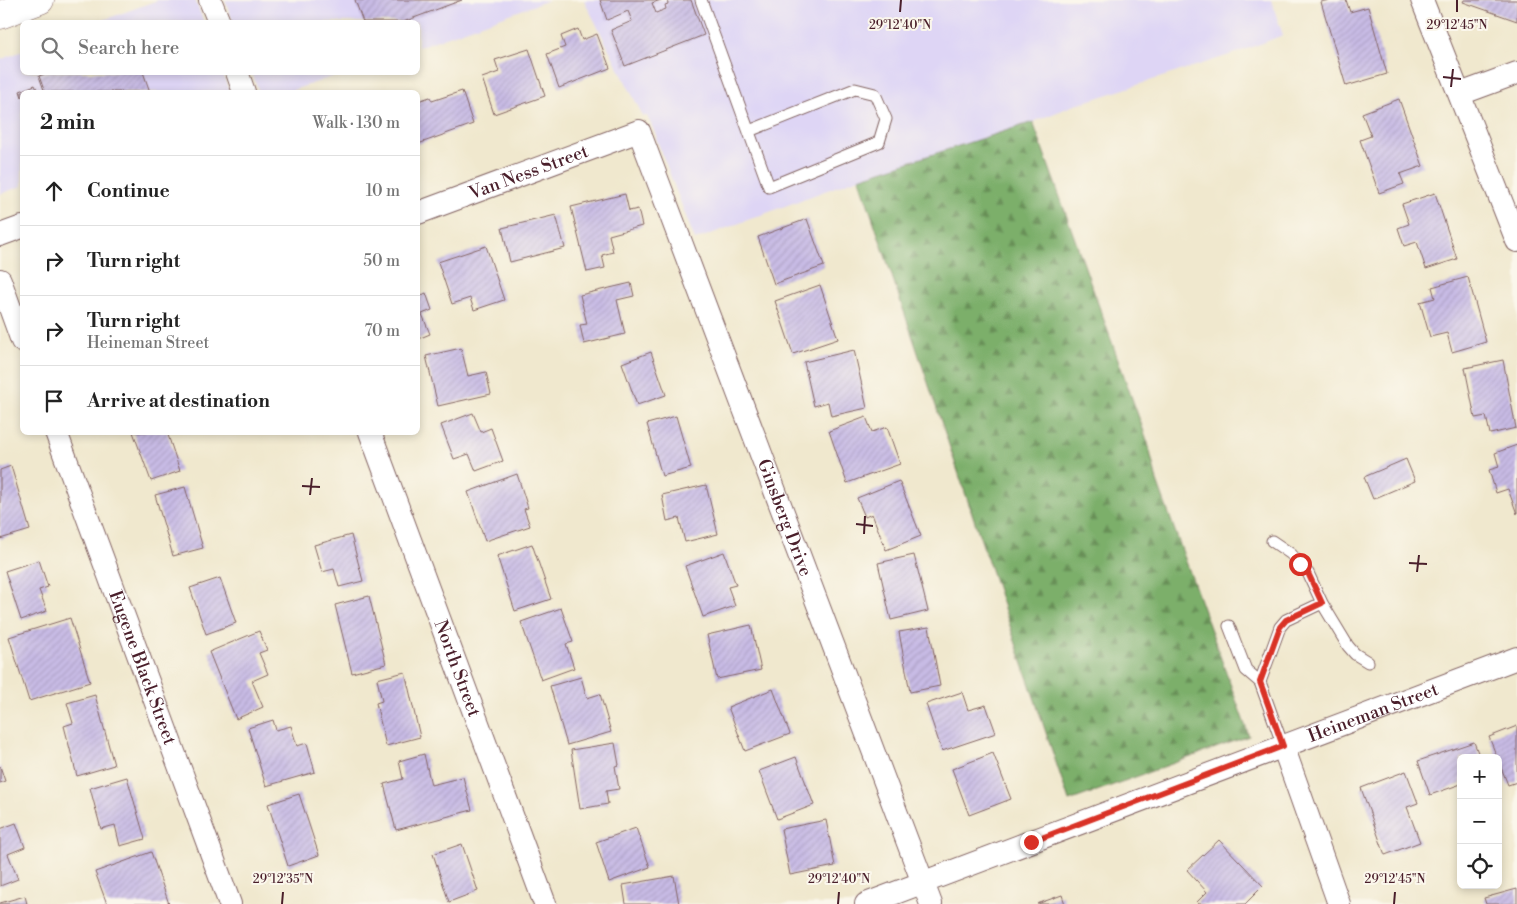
<!DOCTYPE html>
<meta charset="utf-8">
<style>
body{margin:0;font-family:"Libre Bodoni",serif;background:#f6f6f6;color:#222}
.controls{position:absolute;right:15px;bottom:15px;display:grid;overflow:hidden;border-radius:8px;box-shadow:0 2px 8px #0003}
.controls button{width:45px;height:45px;display:grid;place-items:center;padding:0;border:0;border-bottom:1px solid #e0e0e0;background:#fff;color:#222;font:25px sans-serif}
.stop{position:absolute;width:15px;height:15px;margin:-11px;border:4px solid #d93025;border-radius:50%;background:#fff}
.stop.end{background:#d93025;border-color:#fff;box-shadow:0 1px 5px #0008}
.list{margin:0;padding:0;list-style:none}
h2{display:flex;justify-content:space-between;align-items:center;height:65px;margin:0;padding:0 20px;font-size:21px}
h2 small{font-size:16px;font-weight:400;color:#767676}
.list li{display:grid;grid-template-columns:32px 1fr auto;gap:15px;align-items:center;box-sizing:border-box;height:70px;padding:0 20px;border-top:1px solid #e0e0e0}
.list b{display:block;font-size:19px;white-space:nowrap}
.list p{margin:0;font-size:16px;white-space:nowrap;color:#767676}
.list em{font-size:16px;font-style:normal;color:#767676}
.icon{flex:none;width:28px;height:28px;fill:none;stroke:currentColor;stroke-width:2;stroke-linecap:round;stroke-linejoin:round}
.map{position:relative;flex:none;width:1517px;height:904px;overflow:hidden}
.search{position:absolute;background:#fff;box-shadow:0 2px 8px #0003;left:20px;top:20px;width:400px;height:55px;display:flex;align-items:center;gap:12px;box-sizing:border-box;padding:0 18px;border-radius:8px;color:#767676;font-size:19px}
.panel{position:absolute;background:#fff;box-shadow:0 2px 8px #0003;left:20px;top:90px;width:400px;height:345px;border-radius:8px}
.map>svg:first-child{display:block}
.built{fill:#ded5f5}
.forest{fill:url(#forest-firs);stroke:#62674a}
.building{fill:url(#building-hatch)}
.lines{fill:none;stroke-linecap:round;stroke-linejoin:round}
.service-casing{stroke:#846564;stroke-width:13}
.minor-casing{stroke:#846564;stroke-width:24}
.secondary-casing{stroke:#846564;stroke-width:29}
.service{stroke:#fff;stroke-width:11}
.minor{stroke:#fff;stroke-width:22}
.secondary{stroke:#fff;stroke-width:28}
.route{stroke:#d93025;stroke-width:6}
.ticks{fill:none;stroke:#4a1f2b;stroke-width:2}
.labels{text-anchor:middle;dominant-baseline:central;stroke-width:4;stroke-linejoin:round;paint-order:stroke}
.street-label{font-size:18px;fill:#4a1f2b;stroke:#fbf7ec}
.ticks-label{font-size:12px;text-anchor:middle;fill:#4a1f2b;stroke:#fbf7ec;stroke-width:4;stroke-linejoin:round;paint-order:stroke}
</style>
<div class="map">
<svg width="1517" height="904" viewBox="0 0 1517 904">
<defs>
<pattern id="forest-firs" width="22" height="20" patternUnits="userSpaceOnUse" patternTransform="scale(1.25)"><rect width="22" height="20" fill="#7baf6a"/><path d="M5 1l3.5 6h-7zM16 11l3.5 6h-7z" fill="#678e57"/></pattern>
<pattern id="building-hatch" width="6" height="6" patternUnits="userSpaceOnUse" patternTransform="scale(1.25)"><rect width="6" height="6" fill="#c8bbe5"/><path d="M-1 1l2-2M0 6l6-6M5 7l2-2" fill="none" stroke="#ada0c5"/></pattern>
</defs>
<rect width="100%" height="100%" fill="#fbf7ec"/>
<filter id="ink" filterUnits="userSpaceOnUse"><feTurbulence type="fractalNoise" baseFrequency=".02" numOctaves="2"/><feDisplacementMap in="SourceGraphic" scale="10" xChannelSelector="R" yChannelSelector="G"/><feConvolveMatrix kernelMatrix="1 2 1 2 8 2 1 2 1" color-interpolation-filters="sRGB"/></filter>
<filter id="wash" filterUnits="userSpaceOnUse"><feTurbulence type="fractalNoise" baseFrequency=".0096" numOctaves="4" result="noise"/><feDisplacementMap in="SourceGraphic" scale="20" xChannelSelector="R" yChannelSelector="G"/><feGaussianBlur stdDeviation="1.12" result="paint"/><feColorMatrix in="noise" values="0 0 0 0 0 0 0 0 0 0 0 0 0 0 0 0 0 1.4 0 .05"/><feComposite in="paint" operator="in"/></filter>
<g filter="url(#wash)">
<rect width="100%" height="100%" fill="#f0e8ce"/>
<path class="built" d="M158,0H195L204,22H98Z
M225,0H549L418,47V22H233Z
M584,0H1271L1283,35L1239,52L1072,106L1033,122L859,178L695,240L656,138L657,137L647,116H643Z
M22,51V72L222,73L230,92H22V186L0,194V60Z
M252,73V72L344,73L287,92H259Z"/>
<path class="forest" d="M1033,122L1148,443L1157,481L1249,736L1069,801L859,178Z"/>
<g id="blocks">
<path class="building" d="M355,0H462L403,22H363Z
M600,0H661L652,3L656,13L666,9L665,5L668,4L667,0H691L704,35L625,66L611,30L632,21L628,11L607,20Z
M1329,0H1346L1350,12L1368,7L1387,74L1346,86L1321,2Z
M1464,0H1517V21L1463,2Z
M578,29L582,40L597,34L610,68L559,88L547,54L565,47L561,36Z
M529,49L545,96L494,114L482,78L499,72L495,60Z
M50,72H143L150,92H38L44,90L39,76Z
M35,85L38,92H22V97L20,91Z
M462,91L473,124L418,144V101L430,97L432,101Z
M1399,99L1423,166L1400,174L1404,184L1379,193L1360,140L1371,136L1362,113Z
M1435,193L1457,259L1426,269L1417,242L1404,246L1398,228L1409,224L1402,204Z
M625,194L629,211L638,209L642,226L609,235L613,252L602,255L605,268L587,272L571,207Z
M556,215L565,248L510,262L502,228Z
M807,219L824,266L774,284L758,237Z
M486,246L504,300L474,310L470,298L452,304L438,262Z
M1468,277L1486,342L1452,352L1447,333L1430,337L1420,302L1435,298L1432,287Z
M631,283L634,296L617,300L625,334L584,344L580,325L587,324L580,295Z
M820,285L838,339L793,354L775,301Z
M426,293L432,310L422,314L430,334L418,339V297Z
M461,348L468,376L486,372L491,394L438,406L426,356Z
M854,350L867,408L831,416L828,402L814,406L804,362Z
M651,352L666,395L637,405L622,363Z
M1503,360L1516,428L1490,434L1486,416L1475,418L1465,368Z
M473,413L481,432L491,428L503,461L476,471L469,454L454,459L441,425Z
M676,416L691,468L662,476L647,424Z
M866,417L872,432L887,427L900,464L847,483L829,431Z
M133,432H167L180,471L151,481Z
M1517,445V514L1508,489L1496,493L1489,470L1499,467L1495,453Z
M1406,459L1415,481L1373,499L1364,477Z
M11,466L30,530L0,539V470Z
M517,474L528,508L524,509L530,526L485,541L468,492Z
M899,481L921,536L886,550L872,514L865,517L857,498Z
M706,485L718,534L685,542L679,518L667,521L662,495Z
M185,487L203,548L173,556L155,495Z
M351,535L363,581L339,587L334,569L322,572L314,545Z
M532,544L551,599L515,611L497,556Z
M724,552L736,585L728,587L735,606L703,617L685,566Z
M914,555L928,611L891,620L878,563Z
M39,560L48,587L39,590L47,611L21,620L5,571Z
M220,578L236,623L206,634L190,588Z
M369,596L386,664L352,673L335,605Z
M561,608L573,642L566,644L574,668L541,680L521,622Z
M70,618L90,682L29,701L9,637Z
M751,625L761,670L717,679L707,635Z
M929,627L940,686L910,692L899,632Z
M259,631L267,650L259,653L268,674L252,681L263,707L236,719L209,652Z
M405,672L420,737L386,746L376,703L382,701L377,679Z
M581,677L587,698L600,694L611,732L567,745L550,686Z
M773,689L790,734L745,751L728,707Z
M962,692L968,710L986,705L996,733L942,751L926,704Z
M95,695L114,765L77,776L64,726L73,723L67,703Z
M273,720L276,730L291,726L297,746L307,743L315,772L266,786L248,728Z
M1517,726V782L1508,785L1489,737Z
M1474,742L1480,758H1461V784L1430,795L1418,761Z
M615,743L619,765L615,766L619,789L606,791L608,804L580,809L571,750Z
M993,753L1011,799L969,815L952,769Z
M424,754L431,785L463,777L472,810L396,830L384,784L403,779L399,761Z
M796,757L814,805L777,819L759,771Z
M0,766L5,781L0,783Z
M1406,771L1418,803L1407,807L1420,842L1385,855L1361,788Z
M127,777L145,839L120,846L115,825L101,829L90,788Z
M299,794L319,855L288,866L268,804Z
M826,820L835,866L790,875L781,829Z
M16,823L25,847L8,854L18,879L0,886V829Z
M636,828L650,867L609,882L596,842Z
M1219,840L1263,886L1245,904H1199L1197,902L1207,892L1187,870Z
M462,844L478,891L449,902L433,854Z
M151,852L169,904H107L95,872Z
M674,876L679,904H626L623,885Z
M1517,889V904H1486L1484,898Z
M1062,895L1065,904H1037Z
M25,896L27,904H0V903Z"/>
</g>
</g>
<g filter="url(#ink)">
<use href="#blocks" fill-opacity="0" stroke="#846564" stroke-width="1"/>
<g class="lines">
<g class="service-casing">
<path id="service" d="M701,0L769,187L879,142L886,119L875,94L855,89L749,131
M1272,541L1291,554L1308,573L1322,603
M1229,626L1246,670L1260,682
M1283,746L1260,682L1280,627L1286,620L1322,603L1348,646L1355,654L1368,662"/>
</g>
<g class="minor-casing">
<g id="minor">
<path d="M210,0L219,22"/>
<path d="M1422,0L1517,241"/>
<path d="M237,72L244,92"/>
<path d="M1460,94L1517,73"/>
<path id="s1" d="M418,213L639,131L931,904"/>
<path d="M0,235L22,227"/>
<path d="M0,280L22,341"/>
<path id="s2" d="M56,432L230,904"/>
<path id="s3" d="M370,432L545,904"/>
<path d="M1283,746L1339,904"/>
<path id="s4" d="M866,904L1517,658"/>
</g>
</g>
<g class="secondary-casing">
<path id="secondary" d="M0,15L40,0"/>
</g>
<use href="#service" class="service"/>
<use href="#minor" class="minor"/>
<use href="#secondary" class="secondary"/>
</g>
</g>
<g class="lines" filter="url(#ink)">
<path class="route" d="M1031,842L1283,746L1260,682L1280,627L1286,620L1322,603L1308,573L1300,564"/>
</g>
<path class="ticks" d="M900,12L901,0M1457,12V0M1443,77L1461,79M1451,87L1453,69M302,486L320,487M310,495L312,478M856,524L873,526M864,534L865,516M1409,563L1427,564M1417,572L1419,555M282,904L283,892M838,904L839,892M1394,904L1395,892"/>
<g class="labels">
<g class="street-label">
<text stroke="none"><textPath href="#s1" startOffset="118">Van Ness Street</textPath></text>
<text stroke="none"><textPath href="#s1" startOffset="649">Ginsberg Drive</textPath></text>
<text stroke="none"><textPath href="#s2" startOffset="251">Eugene Black Street</textPath></text>
<text stroke="none"><textPath href="#s3" startOffset="252">North Street</textPath></text>
<text stroke="none"><textPath href="#s4" startOffset="542">Heineman Street</textPath></text>
</g>
</g>
<g class="ticks-label">
<text x="900" y="29">29°12'40"N</text>
<text x="1457" y="29">29°12'45"N</text>
<text x="283" y="883">29°12'35"N</text>
<text x="839" y="883">29°12'40"N</text>
<text x="1395" y="883">29°12'45"N</text>
</g>
</svg>
<div class="controls">
<button>+</button>
<button>−</button>
<button><svg class="icon" aria-label="locate" viewBox="0 0 24 24"><circle cx="12" cy="12" r="6"/><path d="M12 2v4M12 18v4M2 12h4M18 12h4"/></svg></button>
</div>
<div class="stop" style="left:1300px;top:564px"></div>
<div class="stop end" style="left:1031px;top:842px"></div>
<div class="search"><svg class="icon" aria-label="search" viewBox="0 0 24 24"><circle cx="10" cy="10" r="6"/><path d="M15 15l6 6"/></svg>Search here</div>
<section class="panel">
<h2>2 min<small>Walk · 130 m</small></h2>
<ul class="list">
<li><svg class="icon" aria-label="ahead" viewBox="0 0 24 24"><path d="M12 20V5M6 11l6-6 6 6"/></svg><div><b>Continue</b></div><em>10 m</em></li>
<li><svg class="icon" aria-label="right" viewBox="0 0 24 24"><path d="M7 20v-9h11M14 6l5 5-5 5"/></svg><div><b>Turn right</b></div><em>50 m</em></li>
<li><svg class="icon" aria-label="right" viewBox="0 0 24 24"><path d="M7 20v-9h11M14 6l5 5-5 5"/></svg><div><b>Turn right</b><p>Heineman Street</p></div><em>70 m</em></li>
<li><svg class="icon" aria-label="arrive" viewBox="0 0 24 24"><path d="M6 21V4h12l-3 4 3 4H6"/></svg><div><b>Arrive at destination</b></div></li>
</ul>
</section>
</div>
